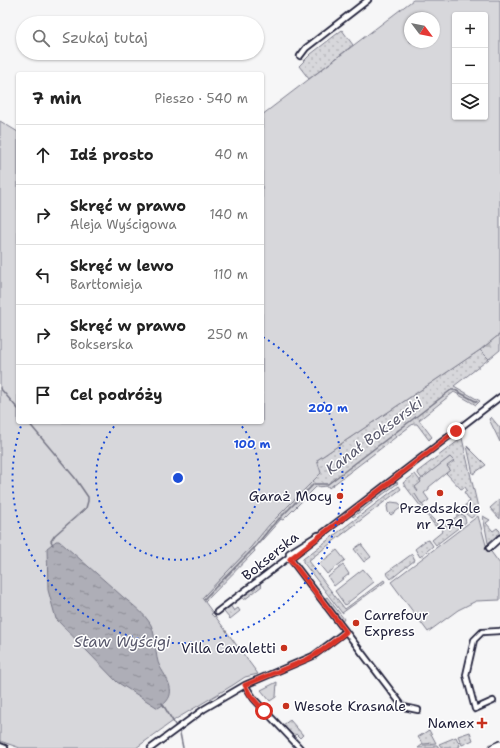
<!DOCTYPE html>
<html lang="pl">
<meta charset="utf-8">
<style>
body{margin:0;font-family:"Shantell Sans",sans-serif;background:#f2f2f2;color:#222}
.controls{position:absolute;right:12px;top:12px;display:grid;overflow:hidden;border-radius:4px;box-shadow:0 1px 3px #0004}
.controls button{width:36px;height:36px;display:grid;place-items:center;padding:0;border:0;border-bottom:1px solid #e0e0e0;background:#fff;color:#222;font:20px sans-serif}
.compass{position:absolute;left:404px;top:12px;width:36px;height:36px;border-radius:50%;background:#fff;box-shadow:0 1px 3px #0004;rotate:122deg}
.stop{position:absolute;width:12px;height:12px;margin:-9px;border:3px solid #d93025;border-radius:50%;background:#fff}
.stop.end{background:#d93025;border-color:#fff;box-shadow:0 1px 4px #0008}
.list{margin:0;padding:0;list-style:none}
h2{display:flex;justify-content:space-between;align-items:center;height:52px;margin:0;padding:0 16px;font-size:17px}
h2 small{font-size:13px;font-weight:400;color:#767676}
.list li{display:grid;grid-template-columns:26px 1fr auto;gap:12px;align-items:center;box-sizing:border-box;height:60px;padding:0 16px;border-top:1px solid #e0e0e0}
.list b{display:block;font-size:15px;white-space:nowrap}
.list p{margin:0;font-size:13px;white-space:nowrap;color:#767676}
.list em{font-size:13px;font-style:normal;color:#767676}
.icon{flex:none;width:22px;height:22px;fill:none;stroke:currentColor;stroke-width:2;stroke-linecap:round;stroke-linejoin:round}
.map{position:relative;flex:none;width:500px;height:748px;overflow:hidden}
.search{position:absolute;background:#fff;box-shadow:0 1px 3px #0004;left:16px;top:16px;width:248px;height:44px;display:flex;align-items:center;gap:10px;box-sizing:border-box;padding:0 14px;border-radius:22px;color:#767676;font-size:15px}
.panel{position:absolute;background:#fff;box-shadow:0 1px 3px #0004;left:16px;top:72px;width:248px;height:352px;border-radius:4px}
.map>svg:first-child{display:block}
.grass{fill:url(#grass-dots);stroke:#7c7c8b}
.forest{fill:url(#forest-firs);stroke:#7c7c8b}
.park{fill:#d7d7db;stroke:#7c7c8b;fill-rule:evenodd}
.water{fill:url(#water-ripples);stroke:#767685}
.lines{fill:none;stroke-linecap:round;stroke-linejoin:round}
.stream{stroke:#767685;stroke-width:1.5}
.minor-casing{stroke:#22223b;stroke-width:8}
.primary-casing{stroke:#22223b;stroke-width:10}
.minor{stroke:#fff;stroke-width:4.5}
.primary{stroke:#fff;stroke-width:7}
.route{stroke:#d93025;stroke-width:5}
.ring{fill:none;stroke:#1d4ed8;stroke-width:2;stroke-dasharray:2 4}
.poi-dot{fill:#c8321e;stroke:#fff;stroke-width:1.5}
.labels{text-anchor:middle;dominant-baseline:central;stroke-width:3;stroke-linejoin:round;paint-order:stroke}
.poi-label{font-size:14px;fill:#22223b;stroke:#fff;text-anchor:end}
.street-label{font-size:14px;fill:#22223b;stroke:#fff}
.water-label{font-size:15px;font-style:italic;fill:#5a5a6d;stroke:#fff}
.centre{fill:#1d4ed8;stroke:#fff;stroke-width:2}
.ring-label{font-size:12px;text-anchor:middle;font-weight:bold;fill:#1d4ed8;stroke:#fff;stroke-width:3;stroke-linejoin:round;paint-order:stroke}
</style>
<div class="map">
<svg width="500" height="748" viewBox="0 0 500 748">
<defs>
<pattern id="grass-dots" width="8" height="8" patternUnits="userSpaceOnUse"><rect width="8" height="8" fill="#d7d7db"/><path d="M2 2h.1M6 6h.1" fill="none" stroke="#b8b8bd" stroke-width="1.8" stroke-linecap="round"/></pattern>
<pattern id="forest-firs" width="22" height="20" patternUnits="userSpaceOnUse"><rect width="22" height="20" fill="#d7d7db"/><path d="M5 1l3.5 6h-7zM16 11l3.5 6h-7z" fill="#b8b8bd"/></pattern>
<pattern id="water-ripples" width="26" height="14" patternUnits="userSpaceOnUse"><rect width="26" height="14" fill="#aeaeb7"/><path d="M2 4q2-2 4 0t4 0M15 11q2-2 4 0t4 0" fill="none" stroke="#8d8d96"/></pattern>
</defs>
<rect width="100%" height="100%" fill="#f6f6f7"/>
<filter id="ink" filterUnits="userSpaceOnUse"><feTurbulence type="fractalNoise" baseFrequency=".025" numOctaves="2"/><feDisplacementMap in="SourceGraphic" scale="8" xChannelSelector="R" yChannelSelector="G"/><feConvolveMatrix kernelMatrix="1 2 1 2 8 2 1 2 1" color-interpolation-filters="sRGB"/></filter>
<g filter="url(#ink)">
<path class="grass" d="M342,30L353,45L309,79L299,66L311,54Z
M480,350L489,359L454,386L480,401L476,405L454,392L419,420L432,437L429,440L417,424H413L329,488L328,486L316,487L283,520L281,519L254,549L255,551L205,602L202,598L251,547L317,460Z
M491,417L500,428V442L489,419Z
M462,438L479,512L471,518L466,514L463,507L470,501L464,492L467,490L465,487L461,489L446,473L450,470L447,466L450,457L422,479L417,472Z
M467,446L486,465L473,474Z
M415,474L421,482C415,501 426,510 437,524L436,527L403,483Z
M394,481L398,483L353,517L351,514Z
M399,486L401,489L308,561L345,609L384,580L385,582L342,613L303,562V559Z
M499,500L500,501V519L490,508Z
M460,514L464,515L466,522L436,545L432,540L443,531L442,528Z
M483,516L490,520L486,523L493,531L497,528L500,531V533L488,543Z
M429,540L433,546L420,557L415,549L425,541Z
M361,544L371,557L364,562L354,549Z
M412,554L415,560L391,579L386,573Z
M259,583L262,586L244,600L242,596Z
M327,597L344,619L342,622L324,599Z
M230,605L234,611L238,608L240,611L230,619L224,612Z
M290,720L303,735L300,738L296,734L294,736L283,725Z
M429,730L436,743L423,744L418,737Z
M470,732L473,740L462,745L458,736Z
M456,737L460,746L457,748H442L439,744Z
M422,745H437L439,748H418Z"/>
<path class="forest" d="M500,334V350L489,359L480,350Z"/>
<path class="park" d="M413,0H500V334L480,350L317,460L321,473L269,525L251,547L202,598L213,613L211,614L214,617L215,616L258,674L245,677L233,685L176,719L136,748H20L0,741V121L18,132V422H262V115ZM455,15H485V117H455ZM410,18H434V42H410Z
M450,457L454,461L447,466L450,470L429,487V489L424,493L429,500L422,505L415,494L418,491L415,487L421,482L420,480Z
M391,502L399,503L402,507L391,515L388,512L387,506Z
M478,516L486,545L500,564V600L476,601L458,610L428,632L391,582Z
M337,550L345,560L327,574L319,564Z
M343,565L349,574L334,586L328,577Z
M363,569L374,582L345,605L335,591Z
M277,682L276,697L270,701L261,690Z"/>
<path class="water" d="M56,541H59C81,560 102,578 123,597C133,605 145,614 151,625C157,638 154,655 160,667C169,682 179,696 158,708L117,682L56,619L48,590L47,548Z"/>
<g class="lines">
<path class="stream" d="M0,388L18,409
M28,422L75,478L88,497V501L86,508L55,535L51,541L53,545
M204,599L254,548L271,527L314,484H328L451,390H455L477,402
M162,703L180,733L183,748"/>
<g class="minor-casing">
<path id="minor" d="M300,56L306,48L368,0
M489,548L500,538
M289,557L401,704L404,707L418,710
M289,559L500,397
M217,612L289,557V553L318,535
M245,685L254,699L300,748
M493,701L475,709L466,675L474,640L482,632L500,631
M0,746L5,748
M151,748L204,709L245,685L313,656L345,632"/>
</g>
<g class="primary-casing">
<path id="primary" d="M493,748L500,745"/>
</g>
<use href="#minor" class="minor"/>
<use href="#primary" class="primary"/>
</g>
</g>
<g class="lines" filter="url(#ink)">
<path class="route" d="M264,711L250,695L245,685L308,659L321,651L346,632L290,559L456,431"/>
</g>
<g class="ring">
<path d="M238 422A82 82 0 1 1 118 422"/>
<path d="M263 337A165 165 0 1 1 22 423"/>
</g>
<g class="poi-dot">
<circle cx="440" cy="493" r="4"/>
<circle cx="340" cy="496" r="4"/>
<circle cx="356" cy="623" r="4"/>
<circle cx="284" cy="648" r="4"/>
<circle cx="286" cy="706" r="4"/>
<path d="M480 717h4v4h4v4h-4v4h-4v-4h-4v-4h4z"/>
</g>
<g class="labels">
<g class="poi-label">
<text x="332" y="496">Garaż Mocy</text>
<text x="440" y="508" text-anchor="middle">Przedszkole<tspan x="440" dy="16">nr 274</tspan></text>
<text x="364" y="615" text-anchor="start">Carrefour<tspan x="364" dy="16">Express</tspan></text>
<text x="276" y="648">Villa Cavaletti</text>
<text x="294" y="706" text-anchor="start">Wesołe Krasnale</text>
<text x="474" y="723">Namex</text>
</g>
<g class="street-label">
<text transform="translate(270 556) rotate(-39)">Bokserska</text>
</g>
<g class="water-label">
<text transform="translate(374 436) rotate(-37)">Kanał Bokserski</text>
<text x="122" y="642">Staw Wyścigi</text>
</g>
</g>
<circle cx="178" cy="478" r="6" class="centre"/>
<g class="ring-label">
<text x="328" y="412">200 m</text>
<text x="252" y="448">100 m</text>
</g>
</svg>
<div class="controls">
<button>+</button>
<button>−</button>
<button><svg class="icon" aria-label="layers" viewBox="0 0 24 24"><path d="M12 4l9 5-9 5-9-5zM3 14l9 5 9-5"/></svg></button>
</div>
<svg class="compass" viewBox="-18 -18 36 36"><path d="M0-13l5 13h-10z" fill="#e53935"/><path d="M0 13l5-13h-10z" fill="#767676"/></svg>
<div class="stop" style="left:264px;top:711px"></div>
<div class="stop end" style="left:456px;top:431px"></div>
<div class="search"><svg class="icon" aria-label="search" viewBox="0 0 24 24"><circle cx="10" cy="10" r="6"/><path d="M15 15l6 6"/></svg>Szukaj tutaj</div>
<section class="panel">
<h2>7 min<small>Pieszo · 540 m</small></h2>
<ul class="list">
<li><svg class="icon" aria-label="ahead" viewBox="0 0 24 24"><path d="M12 20V5M6 11l6-6 6 6"/></svg><div><b>Idź prosto</b></div><em>40 m</em></li>
<li><svg class="icon" aria-label="right" viewBox="0 0 24 24"><path d="M7 20v-9h11M14 6l5 5-5 5"/></svg><div><b>Skręć w prawo</b><p>Aleja Wyścigowa</p></div><em>140 m</em></li>
<li><svg class="icon" aria-label="left" viewBox="0 0 24 24"><path d="M17 20v-9H6M10 6l-5 5 5 5"/></svg><div><b>Skręć w lewo</b><p>Bartłomieja</p></div><em>110 m</em></li>
<li><svg class="icon" aria-label="right" viewBox="0 0 24 24"><path d="M7 20v-9h11M14 6l5 5-5 5"/></svg><div><b>Skręć w prawo</b><p>Bokserska</p></div><em>250 m</em></li>
<li><svg class="icon" aria-label="arrive" viewBox="0 0 24 24"><path d="M6 21V4h12l-3 4 3 4H6"/></svg><div><b>Cel podróży</b></div></li>
</ul>
</section>
</div>
